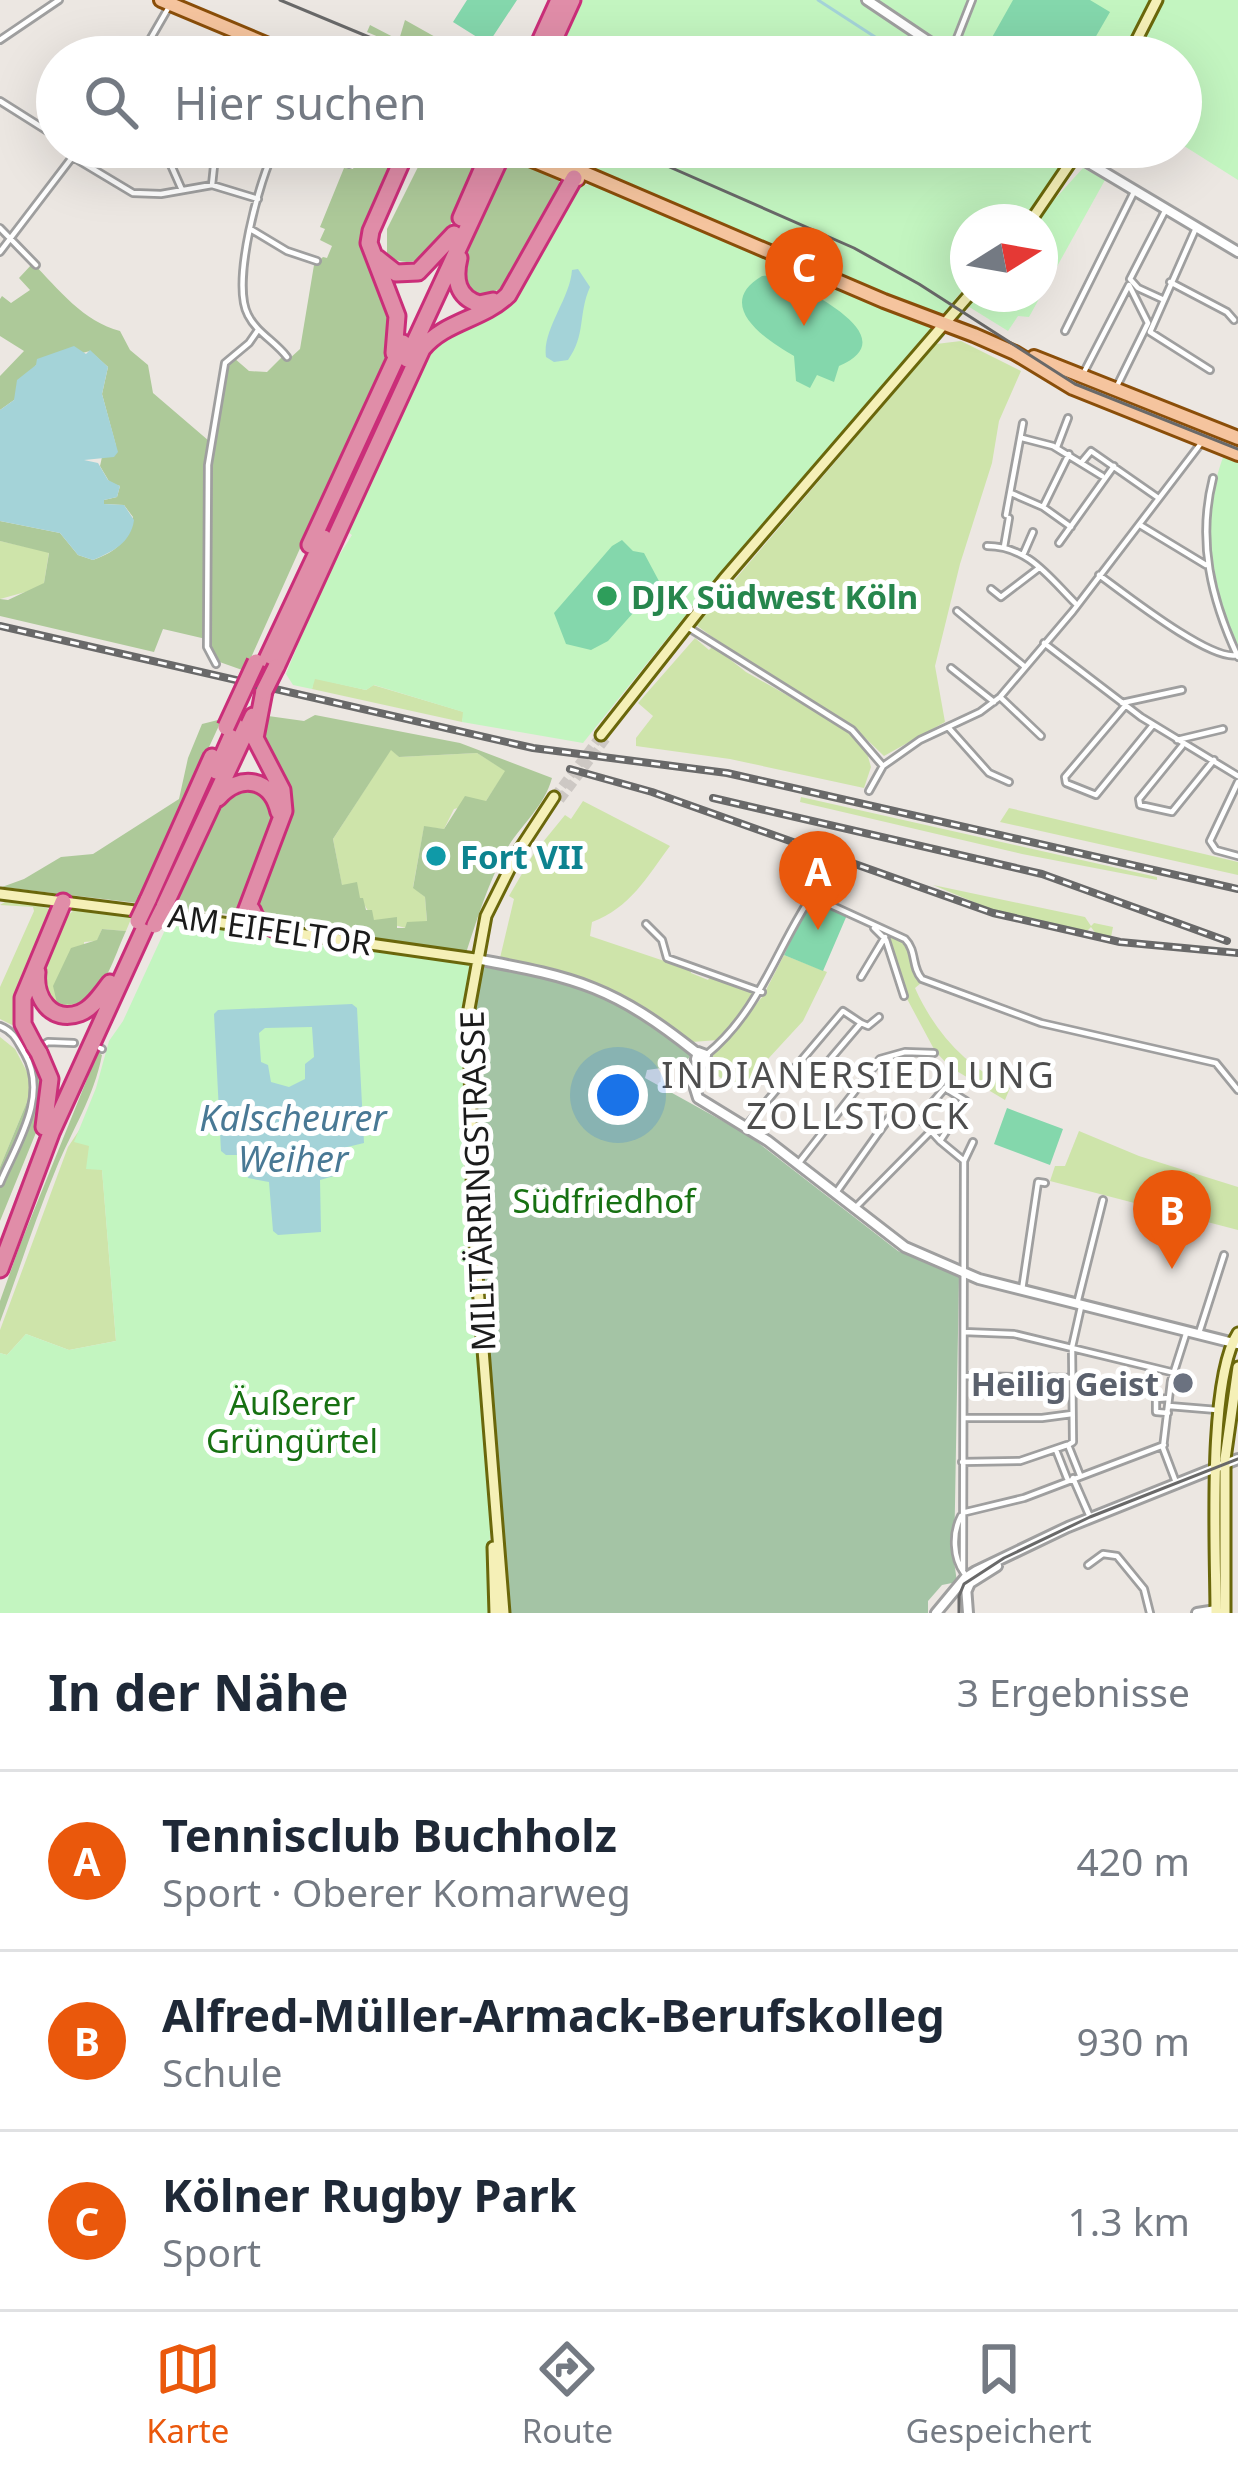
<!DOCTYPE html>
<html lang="de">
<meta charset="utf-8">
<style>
body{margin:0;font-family:"Noto Sans",sans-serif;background:#f6f6f7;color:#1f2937}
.compass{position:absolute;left:950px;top:204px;width:108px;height:108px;border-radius:50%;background:#fff;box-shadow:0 12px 48px #0002;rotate:79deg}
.you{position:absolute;left:618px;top:1095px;width:42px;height:42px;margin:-30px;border:9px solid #fff;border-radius:50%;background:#1a73e8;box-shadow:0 0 0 18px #1a73e833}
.badge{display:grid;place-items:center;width:78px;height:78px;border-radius:50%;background:#ea580c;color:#fff;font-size:39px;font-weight:700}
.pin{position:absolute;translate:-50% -99px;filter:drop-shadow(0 3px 6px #0008)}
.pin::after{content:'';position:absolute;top:63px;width:42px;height:36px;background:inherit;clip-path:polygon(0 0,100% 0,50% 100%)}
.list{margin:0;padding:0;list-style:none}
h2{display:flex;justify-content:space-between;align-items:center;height:156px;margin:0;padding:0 48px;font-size:51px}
h2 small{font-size:39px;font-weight:400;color:#747a83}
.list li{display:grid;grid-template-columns:78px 1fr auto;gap:36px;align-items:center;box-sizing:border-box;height:180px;padding:0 48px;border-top:3px solid #e0e1e3}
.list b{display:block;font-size:45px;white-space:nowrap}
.list p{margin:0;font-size:39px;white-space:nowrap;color:#747a83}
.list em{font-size:39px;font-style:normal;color:#747a83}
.icon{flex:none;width:66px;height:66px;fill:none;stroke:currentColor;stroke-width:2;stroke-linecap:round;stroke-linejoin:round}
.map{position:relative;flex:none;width:1238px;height:1613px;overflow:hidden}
.search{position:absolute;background:#fff;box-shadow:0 12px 48px #0002;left:36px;right:36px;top:36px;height:132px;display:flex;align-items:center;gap:30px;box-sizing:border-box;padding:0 42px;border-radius:66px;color:#747a83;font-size:45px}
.sheet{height:696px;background:#fff}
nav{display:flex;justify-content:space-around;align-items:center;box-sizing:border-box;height:168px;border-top:3px solid #e0e1e3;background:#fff;font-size:33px;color:#747a83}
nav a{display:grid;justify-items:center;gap:6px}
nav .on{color:#ea580c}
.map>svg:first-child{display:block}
.grass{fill:#cee4aa}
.forest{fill:#adc999;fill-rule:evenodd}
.cemetery{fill:#a4c4a5}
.park{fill:#c3f5c0}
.pitch{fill:#84d7ac}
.water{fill:#a4d3d8;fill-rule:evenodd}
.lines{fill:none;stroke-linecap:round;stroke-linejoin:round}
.stream{stroke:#a4d3d8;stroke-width:3}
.secondary-tunnel{stroke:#cdc8c4;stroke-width:9;stroke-dasharray:9 4.5;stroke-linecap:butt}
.minor-casing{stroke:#9f9f9f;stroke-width:10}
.tertiary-casing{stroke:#9f9f9f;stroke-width:14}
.secondary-casing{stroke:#6a670b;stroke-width:15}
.primary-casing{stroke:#8a4e09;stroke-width:18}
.motorway-casing{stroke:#ca2e79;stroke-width:21}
.minor{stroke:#fff;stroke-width:4.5}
.tertiary{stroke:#fff;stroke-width:8}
.secondary{stroke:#f5f0b7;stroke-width:9}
.primary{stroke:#f5c49e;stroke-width:12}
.motorway{stroke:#e08da8;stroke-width:15}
.tram{stroke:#696969;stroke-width:3}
.rail-casing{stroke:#696969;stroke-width:8}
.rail{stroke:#fff;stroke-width:3;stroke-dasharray:9;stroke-linecap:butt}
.motorway-bridge-casing{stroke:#ca2e79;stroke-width:21;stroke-linecap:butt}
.motorway-bridge{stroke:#e08da8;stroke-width:15}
.leisure-dot{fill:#2e9e5b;stroke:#fff;stroke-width:4.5}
.culture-dot{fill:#0f9aa8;stroke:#fff;stroke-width:4.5}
.worship-dot{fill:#6b7280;stroke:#fff;stroke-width:4.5}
.labels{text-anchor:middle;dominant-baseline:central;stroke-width:10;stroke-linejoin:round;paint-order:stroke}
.leisure-label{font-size:33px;font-weight:bold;fill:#27864d;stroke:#fff;text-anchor:start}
.culture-label{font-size:33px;font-weight:bold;fill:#0d838f;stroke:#fff;text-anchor:start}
.street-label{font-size:33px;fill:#1b1b1b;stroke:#fff}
.park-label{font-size:33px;fill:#177112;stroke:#fff}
.worship-label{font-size:33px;font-weight:bold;fill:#5b616d;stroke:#fff;text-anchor:end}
.neighbourhood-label{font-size:36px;letter-spacing:3px;fill:#4e4e4e;stroke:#fff}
.water-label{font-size:36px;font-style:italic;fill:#497995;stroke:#fff}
</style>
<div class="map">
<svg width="1238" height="1613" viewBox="0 0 1238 1613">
<rect width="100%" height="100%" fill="#ece7e2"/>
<path class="grass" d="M961,341L1021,371L999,421L992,463L960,564L935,666L945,722L884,756L854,727L766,676L696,625L936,344Z
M0,541L49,552L44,583L40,588L0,599Z
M695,638L709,650L713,646L746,672L845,728L865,746L871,767L864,788L730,759L636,746V738L653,716L638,703Z
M314,678L366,690L373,685L464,712L462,722L312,689Z
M391,749L399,757L477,753L506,771L486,801L454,809L444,829L424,827L413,887L425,897L427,922L406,928L374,920L360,898L342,886L333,839Z
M801,797L1157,877V880L1022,854L800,802Z
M583,801L670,846C647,877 630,908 592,922L590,936L691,970V973L708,980L711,976L755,991L756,995L718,1040L692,1042C628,990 580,971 500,958L514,899L509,896L534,853L565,815L571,819Z
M1009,808L1238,862V875L1000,822Z
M933,885L1085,917L1091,926L1094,923L1113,927L1111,937L1096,934L1091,927L1086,932L995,911Z
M5,902L35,904L52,910L22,1030L0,1019V987L34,911L33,907L0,905Z
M77,908L133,914L126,931L102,929L97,941L84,942L86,1008L55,1010L38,979C48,955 56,922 77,908Z
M877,929L908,945L915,976L921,983L915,988C935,1033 966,1066 1010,1088L1005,1100L950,1067L935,1051L898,982L890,944Z
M784,955L827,972L803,1021L744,1085L738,1081L732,1087L708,1068L711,1064L708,1061L763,996Z
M0,1037L15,1049L34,1085L0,1167Z
M82,1126L95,1128L87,1169H102L116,1341L69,1350L26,1334L7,1355L0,1353V1330L68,1147Z
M1079,1131L1139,1156L1238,1187V1230L1050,1181L1055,1166H1065Z"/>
<path class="forest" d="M405,20L471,57H377L381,38L367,32L370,25L399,40Z
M359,147H403L364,237L367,262L391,313L389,350L245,671L214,660L208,647L209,477L225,372L234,358L249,371L267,372L283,356L288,360L300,349L314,265L323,257L327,258L332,246L320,240L325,229L320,227L344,168L353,169L357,160L361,161L366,151Z
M428,147L484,148C469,183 438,290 387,255V229Z
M508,158L559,180L560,184L504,287L478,299L464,288L462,259Z
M33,263C58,289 84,322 120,331L130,350L148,365L153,393L209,441L206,639L163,629L154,652L0,616V599L8,600L44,583L49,553L0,541V521L60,533L78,555L93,560C118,551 126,542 133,517L124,505L104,504V500L117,497L120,486L110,483L100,466L102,457L116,446L102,394L108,367L90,351L36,365L14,400L0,410V376L24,351L0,336V299L2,296L11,303L30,290L19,278Z
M261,715L304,721L315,715L460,743L552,778C544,808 519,826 505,852C488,884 477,919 466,953L260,918L255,909L260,885L284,823L263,752ZM391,750L399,757L477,753L505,771L486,801L465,796L444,829L424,826L413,888L425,897L427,921L407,922L405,928H397V917L374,920L372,910H366L363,898H360L357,882L342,885L333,839Z
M222,719L137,903L2,887L24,879L61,857L93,854L179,799L188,758L202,724Z
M258,786L277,811L238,915L171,908L227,793Z
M102,929L126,931C111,963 101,1013 57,1003L53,986L71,948L97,940Z
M98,1052L102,1055C94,1097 72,1130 56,1169C35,1219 19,1271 0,1322V1301L20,1245Z
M31,1055L46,1075V1108L0,1221V1167L34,1085Z"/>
<path class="cemetery" d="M480,967C568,978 625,993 691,1055L683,1065L647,1070L645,1078L748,1135L898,1251L959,1276L954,1561L957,1582L942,1585L928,1601V1613H510L476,1220L473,1029Z"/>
<path class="park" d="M583,0H1154L1123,57H557Z
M1160,0H1238V180L1181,144V57H1131Z
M542,147H1076L1022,222H968V284L685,616L583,743L462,722L463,712L374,685L366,690L315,679L312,689L293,685L286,674L325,578L352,535L343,529L426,349L501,308L575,187L592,184L597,171Z
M1083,168L1105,180L1029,317L1018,316L1008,331L966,305L975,294H1040V222H1034Z
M1224,455L1238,458V645C1211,588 1200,515 1224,455Z
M170,919L469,965C461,1146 478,1326 491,1507L489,1562L492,1613H0V1353L7,1355L26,1334L69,1350L116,1341L102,1170L86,1169L89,1146L74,1142L96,1088L109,1041L123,1021Z"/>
<path class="pitch" d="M467,0H517L488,44L453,22Z
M1013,0H1090L1110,12L1084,57H981Z
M762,276C768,276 775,274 781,276C789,278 799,286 806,290C830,304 898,341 839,366L834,382L817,375L810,388L796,381L794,356C766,340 713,305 762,276Z
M622,540L633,551L644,553L660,583L608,641L591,650L566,644L554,613L612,546Z
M813,901L847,915L823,971L784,955L809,903Z
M1007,1108L1063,1129L1050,1165L994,1144Z"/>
<path class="water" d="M578,269L590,287C578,314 586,335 568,360L554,362L546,357C542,330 570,299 572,270Z
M74,346L86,354L90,350L108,367L102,394L118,452L114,457L84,460L98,463L108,480L120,486L117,497L104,500V504L124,505L134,520C131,543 112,552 93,560L78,555L60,533L0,521V410L14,400L17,380L36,365L37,359Z
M352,1004L357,1008L364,1143L343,1148L341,1174L320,1180L321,1232L278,1235L273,1231L269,1182L248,1178L244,1155H226L221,1151L214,1014L218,1010ZM312,1027L314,1057L305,1064V1079L289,1087L271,1082L268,1065L261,1062L259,1033L265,1028Z"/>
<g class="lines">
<path class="stream" d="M818,0L906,57
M1051,147L1061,167"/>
<path class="secondary-tunnel" d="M554,797L601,735
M560,800L608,736"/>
<g class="minor-casing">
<path id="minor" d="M0,40L59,0
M950,56L972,0
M140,57L170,5
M0,101L57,137
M163,147L182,190
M276,147C259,179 231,283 248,315C257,333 275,341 287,357
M308,147L349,164
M73,157L133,193L161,194L212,185L258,199
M212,185L216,147
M0,228L36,265
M1196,228L1150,332L1210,370
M252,230L287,251L317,261
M0,252L80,147
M1170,282L1227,312L1234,320
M1162,299L1138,288L1130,279L1165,211
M1065,331L1134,192
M1083,374L1129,285L1148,323L1117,386
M1022,438L1053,446L1102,476
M1057,447L1068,418
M1081,463L1091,451L1157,497
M1213,478C1197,541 1211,599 1238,657
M1011,493L1043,507L1071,527
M1043,507L1069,454
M1006,515L1023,423
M1140,525L1206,565
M1059,543L1114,466
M987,546C1028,546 1049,577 1076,604
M1004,547L1009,518
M1023,555L1033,532
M1099,575C1124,593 1211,662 1237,655
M991,589L1001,597L1039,568
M957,611L1024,666
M689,628L852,730L883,766
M1044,643L1141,717L1238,776
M216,664L207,647L208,465L225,363L249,343L258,330
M951,668L994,702
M1000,697L1041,736
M1122,703L1182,690
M1125,706L1065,777L1066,783L1096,795L1153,725
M948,727L989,773L1009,782
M1177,740L1223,729
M1182,746L1139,799L1140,805L1172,812L1214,760
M1238,782L1210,841L1216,850L1238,856
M869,791L883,766L920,740L980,712L1000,697L1073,611L1202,442
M811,896L905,939C917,951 911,967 922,979L1041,1023L1216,1063L1238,1090
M646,924L662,940L667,958L762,992
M874,928L886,940L904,996
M861,977L885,937
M0,1026C15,1032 17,1041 25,1054C49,1096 17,1143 0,1183
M100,1048L102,1049
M706,1055C763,1009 778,941 819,885
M26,1056L48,1042L74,1043
M827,1063L861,1023L868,1026L879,1017
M945,1088L966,1101L940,1141L919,1118Z
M746,1126L843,1011L861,1023
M940,1141L963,1160
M964,1161L973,1142
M798,1164L880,1059L905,1052L934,1053
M835,1194L889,1118
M854,1209L930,1132
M1022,1290L1038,1182L1045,1183
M1077,1304L1103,1200
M964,1332L1014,1334L1175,1373
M1199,1333L1224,1255
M964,1376L1072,1378
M1169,1406L1217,1410
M1168,1413L1156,1412V1399L1169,1398
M964,1418H1042L1072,1414
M1056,1450L1067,1478
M962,1462L1020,1461L1067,1445
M1080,1475L1068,1445L1073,1442L1072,1347L1081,1307
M1073,1478L1090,1517
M1177,1485L1163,1448L1171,1381L1186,1334
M966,1512L1024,1498L1164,1445
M961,1516C952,1533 953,1558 964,1573
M1088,1565L1103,1554L1117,1556L1144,1589L1150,1613
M963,1570L964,1161"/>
</g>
<g class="tertiary-casing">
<path id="tertiary" d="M867,0L952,57
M1062,147L1238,252
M476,959C579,978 614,987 697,1053
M698,1052L706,1055L703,1063L696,1059Z
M698,1063L693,1082L698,1098L768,1141L905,1247L979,1279L1238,1344
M966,1586L968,1613
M967,1590L970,1583L997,1566
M936,1613L965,1578L976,1571L1068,1527L1238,1459
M1197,1613L1216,1610"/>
</g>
<g class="secondary-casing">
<path id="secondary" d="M1128,57L1157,0
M1030,222L1081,147
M601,735L724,579L970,294
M0,894L143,912
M160,914L475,959
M493,1547L495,1613
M504,1613L473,1224L469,1009L486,916L518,852L554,797
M1216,1613C1216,1551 1207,1381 1238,1333
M1225,1613V1459L1238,1367"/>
</g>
<g class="primary-casing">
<path id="primary" d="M161,0L297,57
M501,147L578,179
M524,147L884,301L974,335L1015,353L1073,388L1238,454
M1034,357L1238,438"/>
</g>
<g class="motorway-casing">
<path id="motorway" d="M533,57L559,0
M546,57L572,0
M461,218L492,147
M377,258L396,273L418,272L454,234
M459,258C454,279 457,297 479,304L493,301
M394,353L397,316L369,243L371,231L408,147
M407,359L502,154
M310,545L403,343
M276,667L422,349C445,321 482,320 508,295L574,178
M262,670L324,538
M216,771L236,726
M218,798C240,773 271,778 279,812
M148,900L212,757
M163,909L253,716
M252,910L256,919L275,929
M241,925L284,811L282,790L255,738L264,691
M37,972C34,997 51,1024 80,1013C93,1008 102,993 110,983
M34,1045L23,1024V998L63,902
M39,1053L50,1079L44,1127
M0,1269L51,1133L147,923"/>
</g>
<use href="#minor" class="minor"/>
<use href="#tertiary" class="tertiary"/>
<use href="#secondary" class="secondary"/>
<use href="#primary" class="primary"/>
<use href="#motorway" class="motorway"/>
<path class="tram" d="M280,0L417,57
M624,147L854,248L919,284L1075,384L1238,449
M959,1613V1596L964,1584L1004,1558L1090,1517L1238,1459"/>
<g class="rail-casing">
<path id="rail" d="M0,626L533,748L727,773L1238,889
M570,769L652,792L993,913L1120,942L1238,953
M713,798L1042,874L1227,941"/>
</g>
<use href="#rail" class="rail"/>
<g class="motorway-bridge-casing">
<path id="motorway-bridge" d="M502,154L505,147
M264,691L276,667
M226,727L256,662
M138,921L148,900
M155,925L163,909
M34,1045L39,1053"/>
</g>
<use href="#motorway-bridge" class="motorway-bridge"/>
</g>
<circle class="leisure-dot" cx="607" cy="596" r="12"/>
<circle class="culture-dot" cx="436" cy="856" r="12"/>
<circle class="worship-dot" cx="1183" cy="1383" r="12"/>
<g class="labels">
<g class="leisure-label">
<text x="631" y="596">DJK Südwest Köln</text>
</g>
<g class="culture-label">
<text x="460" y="856">Fort VII</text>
</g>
<g class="street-label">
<text transform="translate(270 929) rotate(8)">AM EIFELTOR</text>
<text transform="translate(477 1181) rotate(-92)">MILITÄRRINGSTRASSE</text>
</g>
<g class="park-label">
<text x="604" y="1200">Südfriedhof</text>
<text x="292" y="1402">Äußerer<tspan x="292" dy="38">Grüngürtel</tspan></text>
</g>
<g class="worship-label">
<text x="1159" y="1383">Heilig Geist</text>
</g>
<g class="neighbourhood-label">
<text x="859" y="1074">INDIANERSIEDLUNG<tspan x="859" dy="41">ZOLLSTOCK</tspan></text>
</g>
<g class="water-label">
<text x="293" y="1117">Kalscheurer<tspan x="293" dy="41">Weiher</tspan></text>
</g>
</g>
</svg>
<svg class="compass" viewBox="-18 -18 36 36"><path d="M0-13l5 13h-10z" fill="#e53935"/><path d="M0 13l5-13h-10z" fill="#747a83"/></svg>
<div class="you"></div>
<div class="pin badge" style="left:818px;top:930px">A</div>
<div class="pin badge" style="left:1172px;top:1269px">B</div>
<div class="pin badge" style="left:804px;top:326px">C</div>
<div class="search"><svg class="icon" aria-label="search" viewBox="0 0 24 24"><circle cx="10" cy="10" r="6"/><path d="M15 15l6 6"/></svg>Hier suchen</div>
</div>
<section class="sheet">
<h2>In der Nähe<small>3 Ergebnisse</small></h2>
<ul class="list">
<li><span class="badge">A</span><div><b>Tennisclub Buchholz</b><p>Sport · Oberer Komarweg</p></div><em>420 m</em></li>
<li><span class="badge">B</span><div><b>Alfred-Müller-Armack-Berufskolleg</b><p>Schule</p></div><em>930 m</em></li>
<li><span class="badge">C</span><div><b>Kölner Rugby Park</b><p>Sport</p></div><em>1.3 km</em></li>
</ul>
</section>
<nav>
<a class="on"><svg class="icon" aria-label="map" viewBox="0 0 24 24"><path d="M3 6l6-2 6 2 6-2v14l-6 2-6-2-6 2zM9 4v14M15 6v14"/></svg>Karte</a>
<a><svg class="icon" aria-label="directions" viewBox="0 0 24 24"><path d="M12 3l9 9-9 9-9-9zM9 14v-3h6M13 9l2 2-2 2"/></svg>Route</a>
<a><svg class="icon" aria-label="saved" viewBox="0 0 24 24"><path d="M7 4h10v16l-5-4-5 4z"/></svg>Gespeichert</a>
</nav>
